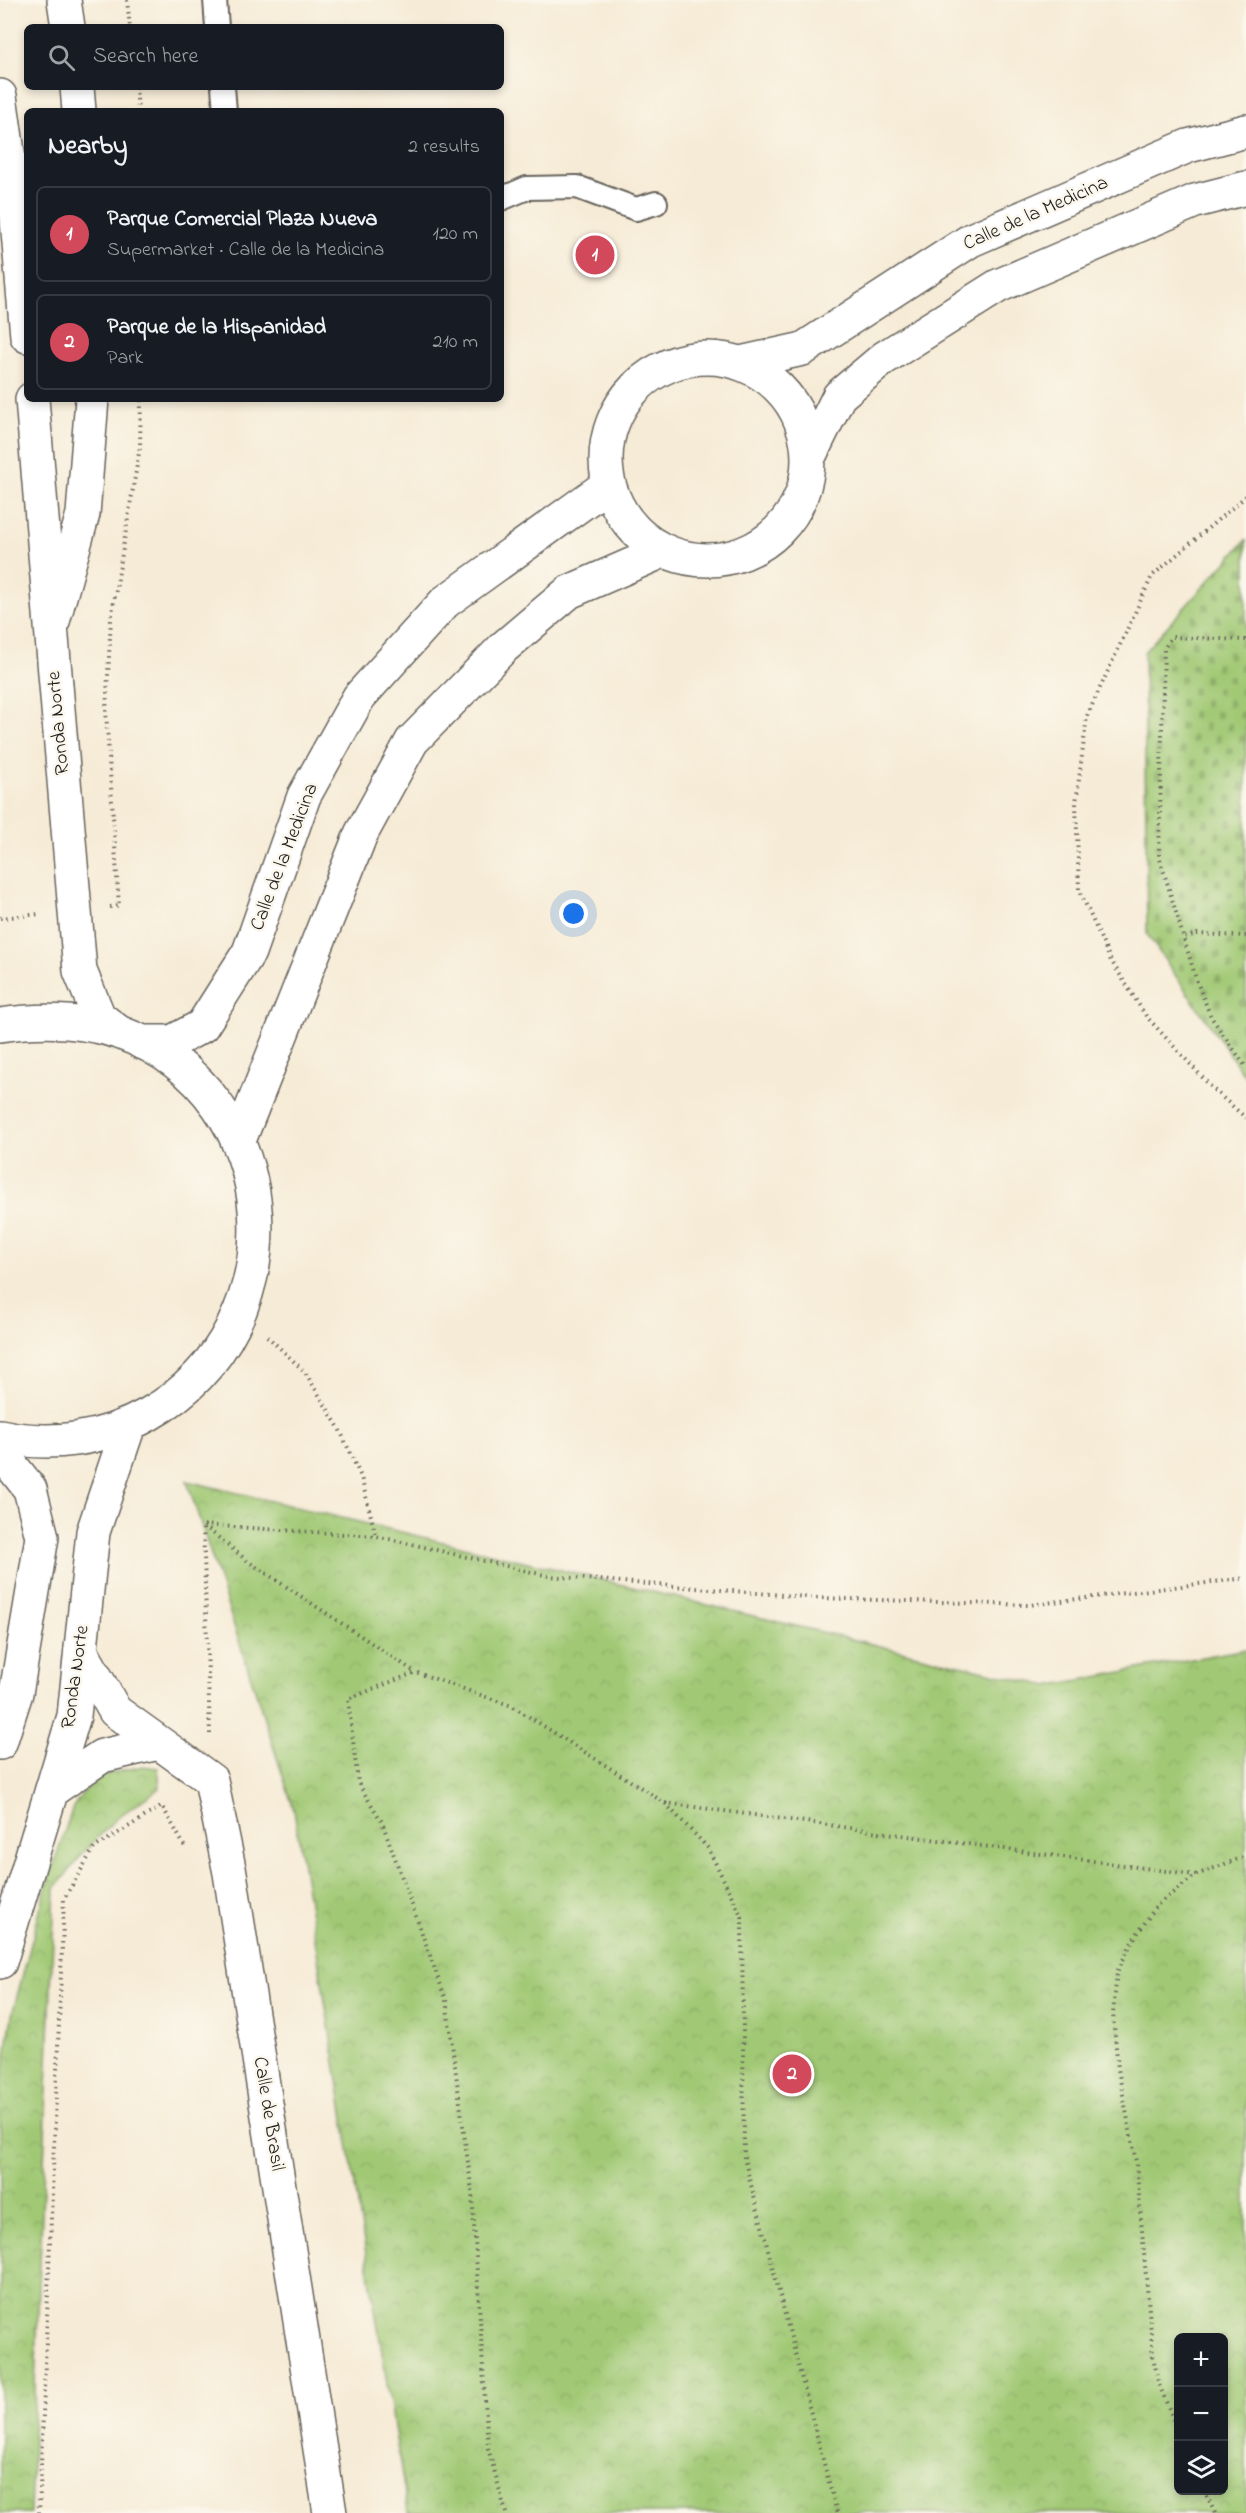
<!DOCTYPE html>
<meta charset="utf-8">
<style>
body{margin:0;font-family:"Indie Flower",sans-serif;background:#242831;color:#f1f3f6}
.controls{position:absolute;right:18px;bottom:18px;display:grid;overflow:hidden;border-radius:9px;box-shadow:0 3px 9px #0003}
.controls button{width:54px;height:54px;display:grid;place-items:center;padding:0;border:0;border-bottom:2px solid #363941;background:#171b24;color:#f1f3f6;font:30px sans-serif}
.you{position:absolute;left:574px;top:914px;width:21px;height:21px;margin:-15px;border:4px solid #fff;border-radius:50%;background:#1a73e8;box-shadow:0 0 0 9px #1a73e833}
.badge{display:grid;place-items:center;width:39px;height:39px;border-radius:50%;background:#d1495b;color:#fff;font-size:20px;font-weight:700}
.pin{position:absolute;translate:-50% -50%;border:3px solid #fff;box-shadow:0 2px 6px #0006}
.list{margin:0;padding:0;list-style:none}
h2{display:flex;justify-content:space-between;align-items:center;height:78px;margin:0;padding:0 24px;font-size:26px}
h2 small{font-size:20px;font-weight:400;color:#9ea1a6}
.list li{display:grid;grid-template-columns:39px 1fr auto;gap:18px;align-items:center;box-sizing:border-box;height:96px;margin:0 12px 12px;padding:0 12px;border:2px solid #363941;border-radius:9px}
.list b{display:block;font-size:22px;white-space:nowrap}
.list p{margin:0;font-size:20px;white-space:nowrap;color:#9ea1a6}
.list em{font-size:20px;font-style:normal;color:#9ea1a6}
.icon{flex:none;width:33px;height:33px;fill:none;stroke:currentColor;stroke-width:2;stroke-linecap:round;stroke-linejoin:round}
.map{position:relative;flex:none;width:1246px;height:2513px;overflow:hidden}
.search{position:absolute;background:#171b24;box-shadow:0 3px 9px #0003;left:24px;top:24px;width:480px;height:66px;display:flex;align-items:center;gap:15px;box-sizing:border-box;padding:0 21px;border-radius:9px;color:#9ea1a6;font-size:22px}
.panel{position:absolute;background:#171b24;box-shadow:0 3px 9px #0003;left:24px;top:108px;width:480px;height:294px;border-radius:9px}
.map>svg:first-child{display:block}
.cemetery{fill:url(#cemetery-stones);stroke:#5e7248;stroke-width:1.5}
.park{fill:url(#park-crowns);stroke:#5e7248;stroke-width:1.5;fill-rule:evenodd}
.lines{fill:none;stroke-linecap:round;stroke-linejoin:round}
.lane-casing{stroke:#68645d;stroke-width:26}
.street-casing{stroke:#68645d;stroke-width:36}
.secondary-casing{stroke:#68645d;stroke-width:36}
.primary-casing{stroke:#68645d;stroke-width:36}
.path{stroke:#68645d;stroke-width:4;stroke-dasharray:1.5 4.5;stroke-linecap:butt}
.lane{stroke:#fff;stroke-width:22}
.street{stroke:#fff;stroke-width:33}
.secondary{stroke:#fff;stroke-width:33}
.primary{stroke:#fff;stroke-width:33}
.labels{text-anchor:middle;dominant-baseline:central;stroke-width:5;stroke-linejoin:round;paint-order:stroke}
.street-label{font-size:20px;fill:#1c1c1c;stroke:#fbf7ec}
</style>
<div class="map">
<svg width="1246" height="2513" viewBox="0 0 1246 2513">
<defs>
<pattern id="cemetery-stones" width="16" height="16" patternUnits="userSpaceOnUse" patternTransform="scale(1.5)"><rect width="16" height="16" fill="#a1c975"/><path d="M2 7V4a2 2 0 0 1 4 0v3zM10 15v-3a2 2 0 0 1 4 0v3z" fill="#8aac65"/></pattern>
<pattern id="park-crowns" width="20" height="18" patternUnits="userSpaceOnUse" patternTransform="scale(1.5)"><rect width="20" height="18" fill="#a1c975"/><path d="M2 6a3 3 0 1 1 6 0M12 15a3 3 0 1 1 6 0" fill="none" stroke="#8aac65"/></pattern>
</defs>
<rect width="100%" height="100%" fill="#fbf7ec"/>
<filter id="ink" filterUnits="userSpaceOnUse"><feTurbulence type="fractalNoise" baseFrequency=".0167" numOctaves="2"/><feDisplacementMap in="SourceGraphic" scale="12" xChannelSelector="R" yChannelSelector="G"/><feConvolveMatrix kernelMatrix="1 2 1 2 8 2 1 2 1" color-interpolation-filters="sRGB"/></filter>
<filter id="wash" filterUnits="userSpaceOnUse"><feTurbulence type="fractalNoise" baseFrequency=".008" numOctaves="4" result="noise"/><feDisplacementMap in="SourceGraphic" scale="24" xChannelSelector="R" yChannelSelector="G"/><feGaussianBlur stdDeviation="1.35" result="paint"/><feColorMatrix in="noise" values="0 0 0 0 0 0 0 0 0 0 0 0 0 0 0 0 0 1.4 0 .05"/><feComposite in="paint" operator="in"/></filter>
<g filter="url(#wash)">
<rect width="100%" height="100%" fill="#f6ebd6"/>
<path class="cemetery" d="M1246,540V1078L1147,934L1144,652Z"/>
<path class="park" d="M187,1481L1048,1686L1246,1649V2513H408L294,1810ZM1178,2338H1224V2490H1178Z
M143,1766L158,1768L160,1788L118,1817L83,1853L55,1888L30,2513H0V2095L12,2015L49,1877L73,1807L82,1794L103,1775Z"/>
</g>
<g filter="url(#ink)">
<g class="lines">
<g class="lane-casing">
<path id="lane" d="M215,0L217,27
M223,87L225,111
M501,199L527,188L577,187L636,209L656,203"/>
</g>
<g class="street-casing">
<path id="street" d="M64,0L68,27
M77,87L79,111
M52,625L83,514L92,399
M81,1651L115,1711L211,1780L230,1873L330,2513
M52,1790L102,1756L159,1743"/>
</g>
<g class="secondary-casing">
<path id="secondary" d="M606 459a101 101 0 1 1 202 0a101 101 0 1 1-202 0Z
M740,363L803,349L971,240L1188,146L1246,131
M809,457L839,396L884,358L998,286L1195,201L1246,188
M141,1042H172L202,1026L249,952L304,796L359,697L445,602L609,484
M238,1143L361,834L412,741L504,647L569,592L663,551"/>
</g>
<g class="primary-casing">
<path id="primary" d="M0,96L16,208L27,336
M32,399L80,971L99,1017L120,1033
M0,1025C41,1019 81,1019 121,1033C289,1094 302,1327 149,1414C103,1440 51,1447 0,1436
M0,1451L30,1489L42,1537L16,1693L0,1743
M0,1962L74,1716L93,1532L129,1425"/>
</g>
<path class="path" d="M127,0L130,27
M136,87L138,111
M1246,496L1152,576L1087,716L1076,803L1079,889L1110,959L1146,1016L1214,1090L1246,1118
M1246,640L1171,637L1164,649L1159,856L1197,982L1211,1017L1246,1067
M110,907L119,906L106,712L111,619L140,447L141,399
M0,918L40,914
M1185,937L1198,934L1246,936
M267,1336L305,1372L339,1428L361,1477L376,1536
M204,1526L249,1562L415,1672
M210,1734L203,1525L376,1536L549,1576L819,1598L1029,1605L1246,1578
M665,1803L1196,1875
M1178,2431L1158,2382L1153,2356L1136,2162L1118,2069L1113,2014L1117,1972L1133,1940L1157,1905L1196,1875L1246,1856
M1204,2490L1215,2513
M39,2513L64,1899L94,1848L162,1806L185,1847
M506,2513L488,2448L472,2192L446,2000L382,1822L358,1783L348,1699L416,1672L512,1706L665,1803L708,1848L742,1917L744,2158L837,2513"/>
<use href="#lane" class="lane"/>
<use href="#street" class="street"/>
<use href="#secondary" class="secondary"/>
<use href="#primary" class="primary"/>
</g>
</g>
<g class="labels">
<g class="street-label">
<text transform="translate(1036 214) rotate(-24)">Calle de la Medicina</text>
<text transform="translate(59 723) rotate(-95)">Ronda Norte</text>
<text transform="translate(285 857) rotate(-69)">Calle de la Medicina</text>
<text transform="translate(76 1677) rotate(-82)">Ronda Norte</text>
<text transform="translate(268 2114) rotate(81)">Calle de Brasil</text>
</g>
</g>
</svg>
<div class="controls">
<button>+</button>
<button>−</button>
<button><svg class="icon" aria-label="layers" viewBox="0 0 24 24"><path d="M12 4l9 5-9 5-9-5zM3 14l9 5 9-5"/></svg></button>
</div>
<div class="you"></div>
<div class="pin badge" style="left:595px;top:255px">1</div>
<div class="pin badge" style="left:792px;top:2074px">2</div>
<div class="search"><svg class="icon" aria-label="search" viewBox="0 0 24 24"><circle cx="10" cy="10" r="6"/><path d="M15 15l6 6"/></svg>Search here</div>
<section class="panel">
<h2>Nearby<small>2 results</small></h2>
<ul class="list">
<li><span class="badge">1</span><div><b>Parque Comercial Plaza Nueva</b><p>Supermarket · Calle de la Medicina</p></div><em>120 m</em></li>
<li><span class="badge">2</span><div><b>Parque de la Hispanidad</b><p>Park</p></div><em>210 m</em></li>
</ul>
</section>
</div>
